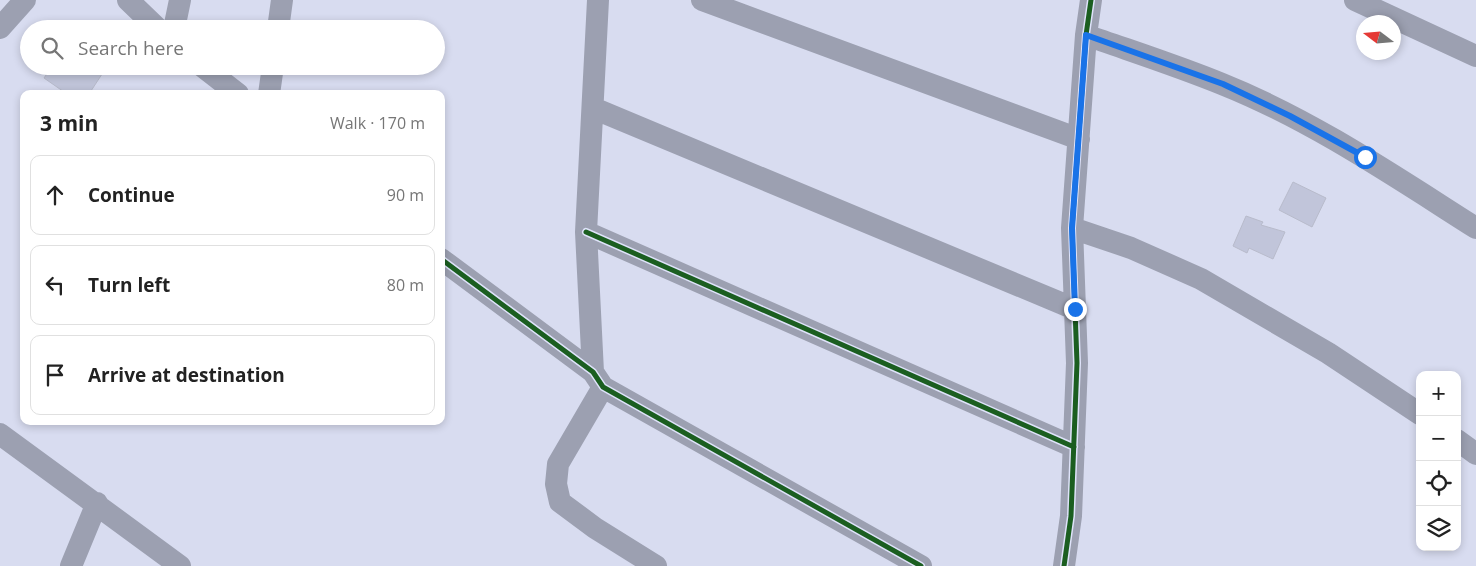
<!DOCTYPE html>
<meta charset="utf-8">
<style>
body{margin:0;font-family:"Open Sans",sans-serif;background:#f2f2f2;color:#222}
.controls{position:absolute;right:15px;bottom:15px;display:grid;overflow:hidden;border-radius:10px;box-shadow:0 2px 8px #0003}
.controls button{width:45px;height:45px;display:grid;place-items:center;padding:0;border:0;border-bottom:1px solid #e0e0e0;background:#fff;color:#222;font:25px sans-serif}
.compass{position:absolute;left:1356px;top:15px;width:45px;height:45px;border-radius:50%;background:#fff;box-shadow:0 2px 8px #0003;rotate:286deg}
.stop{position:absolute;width:15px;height:15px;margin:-11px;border:4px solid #1a73e8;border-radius:50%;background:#fff}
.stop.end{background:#1a73e8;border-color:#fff;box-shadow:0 1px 5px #0008}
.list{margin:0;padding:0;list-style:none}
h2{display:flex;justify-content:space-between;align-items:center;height:65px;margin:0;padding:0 20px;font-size:21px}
h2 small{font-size:16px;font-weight:400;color:#767676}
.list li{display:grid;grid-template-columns:32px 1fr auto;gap:15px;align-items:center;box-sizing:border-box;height:80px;margin:0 10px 10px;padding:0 10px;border:1px solid #e0e0e0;border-radius:10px}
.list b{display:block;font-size:19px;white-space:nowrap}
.list em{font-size:16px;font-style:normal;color:#767676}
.icon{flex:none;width:28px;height:28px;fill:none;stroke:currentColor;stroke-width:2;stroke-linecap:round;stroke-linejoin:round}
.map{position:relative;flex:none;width:1476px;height:566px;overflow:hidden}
.search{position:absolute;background:#fff;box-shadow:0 2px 8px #0003;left:20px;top:20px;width:425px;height:55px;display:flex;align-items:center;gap:12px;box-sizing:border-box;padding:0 18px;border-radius:28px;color:#767676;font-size:19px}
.panel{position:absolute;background:#fff;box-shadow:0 2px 8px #0003;left:20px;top:90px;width:425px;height:335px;border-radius:10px}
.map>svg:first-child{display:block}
.building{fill:#c1c5da;stroke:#b8bbcb}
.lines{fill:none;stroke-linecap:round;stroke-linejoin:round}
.street{stroke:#9ca0b1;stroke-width:22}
.cycleway-casing{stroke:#dfe3fa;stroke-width:8}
.cycleway{stroke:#1b5e20;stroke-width:5}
.route{stroke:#1a73e8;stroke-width:6}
</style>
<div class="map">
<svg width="1476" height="566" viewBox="0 0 1476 566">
<rect width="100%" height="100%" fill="#d8dcf0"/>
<path class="building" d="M52,66H97L104,71L89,94H67L44,78Z
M1293,182L1326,198L1312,227L1279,210Z
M1246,216L1263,222L1261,225L1285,232L1273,259L1249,248L1247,253L1233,246Z"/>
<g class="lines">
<path class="street" d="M128,0L158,29
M702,0L1079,139
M1355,0L1476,56
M0,28L25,0
M174,29L180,0
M278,29L282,0
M1086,35C1131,51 1178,66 1222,84C1312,120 1394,176 1476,228
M202,66L238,94
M269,94L273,66
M593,108L1075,309
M1072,228L1131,248L1201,279L1328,353L1420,414
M586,232L1074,447
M441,259L593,372L603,387L921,566
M593,372L586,232L598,0
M603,387L558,464L556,484L560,502L595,528L656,566
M0,434L180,566
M1457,440L1476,454
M71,566L97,503
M1064,566L1071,516L1077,363L1072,228L1086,35L1091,0"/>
<g class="cycleway-casing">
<path id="cycleway" d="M586,232L1074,447
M441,259L593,372L603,387L921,566
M1064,566L1071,516L1077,363L1072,228L1086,35L1091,0"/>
</g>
<use href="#cycleway" class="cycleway"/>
</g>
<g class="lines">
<path class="route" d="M1075,309L1072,228L1086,35L1223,84L1290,116L1365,157"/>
</g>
</svg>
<div class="controls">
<button>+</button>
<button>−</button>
<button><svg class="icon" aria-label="locate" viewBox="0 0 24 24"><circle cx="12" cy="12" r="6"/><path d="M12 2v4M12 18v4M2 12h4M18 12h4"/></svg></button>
<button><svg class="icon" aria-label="layers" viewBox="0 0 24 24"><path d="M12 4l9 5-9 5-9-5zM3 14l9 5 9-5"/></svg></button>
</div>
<svg class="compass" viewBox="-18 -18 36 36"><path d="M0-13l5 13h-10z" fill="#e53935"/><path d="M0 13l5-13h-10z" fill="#767676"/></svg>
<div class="stop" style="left:1365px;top:157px"></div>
<div class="stop end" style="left:1075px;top:309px"></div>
<div class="search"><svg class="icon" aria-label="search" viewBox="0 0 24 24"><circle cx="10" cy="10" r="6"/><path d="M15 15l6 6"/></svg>Search here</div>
<section class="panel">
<h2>3 min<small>Walk · 170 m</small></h2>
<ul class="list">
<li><svg class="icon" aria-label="ahead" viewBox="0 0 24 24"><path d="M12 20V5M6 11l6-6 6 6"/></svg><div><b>Continue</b></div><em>90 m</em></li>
<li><svg class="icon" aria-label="left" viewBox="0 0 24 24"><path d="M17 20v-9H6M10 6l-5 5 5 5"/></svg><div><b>Turn left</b></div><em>80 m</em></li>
<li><svg class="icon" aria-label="arrive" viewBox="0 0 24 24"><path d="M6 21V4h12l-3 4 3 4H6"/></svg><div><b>Arrive at destination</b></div></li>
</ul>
</section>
</div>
